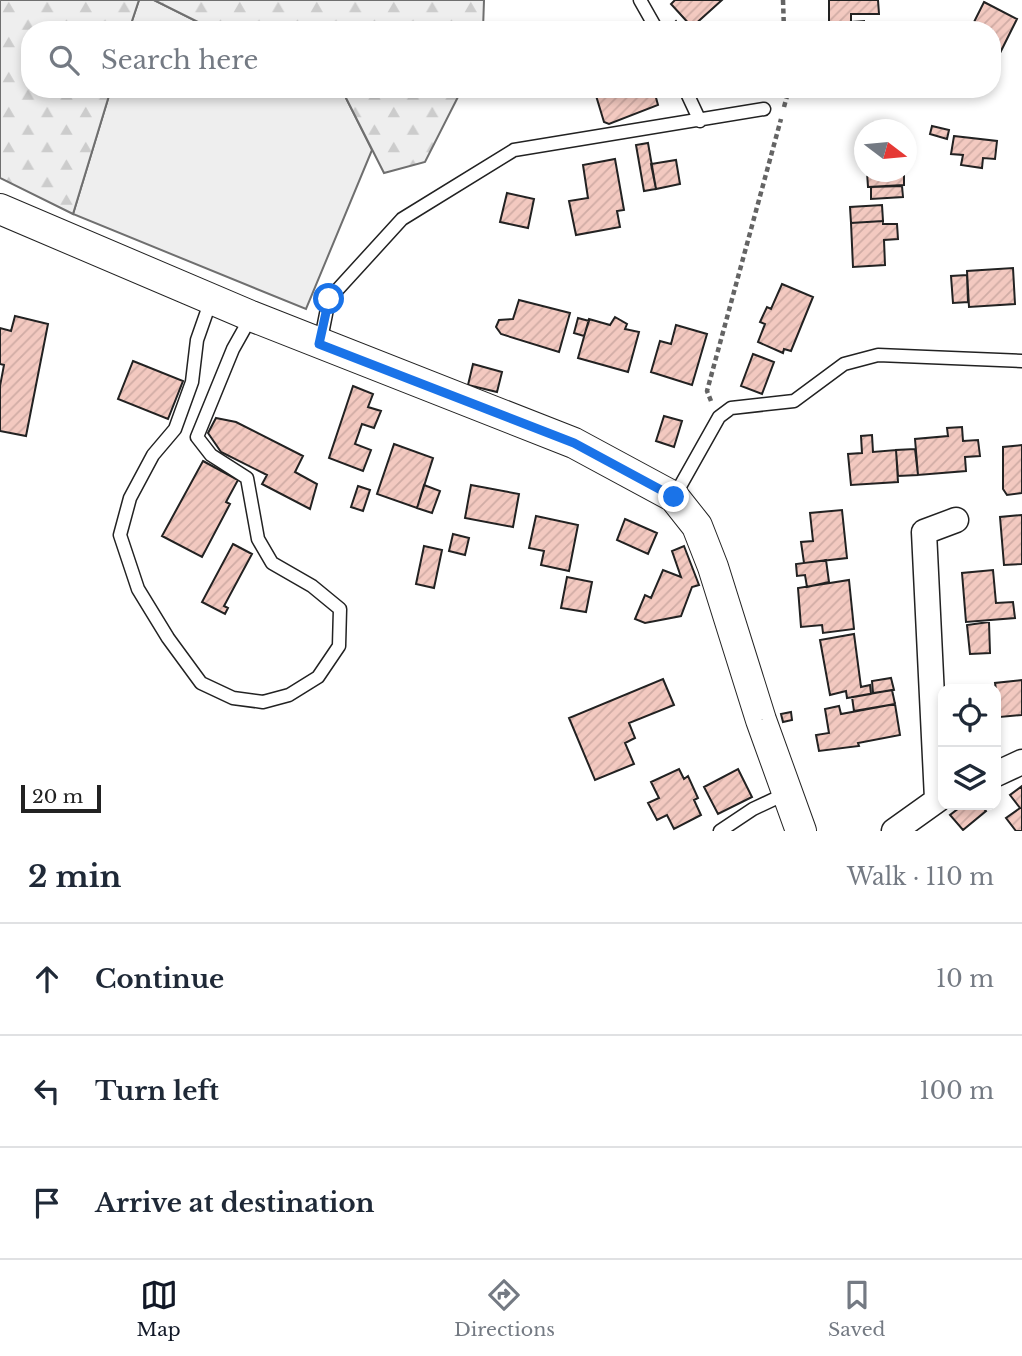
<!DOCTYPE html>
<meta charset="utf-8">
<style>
body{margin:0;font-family:"Libre Baskerville",serif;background:#f2f2f3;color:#1f2937}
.controls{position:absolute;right:21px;bottom:21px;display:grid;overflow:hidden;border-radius:14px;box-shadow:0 4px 10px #0003}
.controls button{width:63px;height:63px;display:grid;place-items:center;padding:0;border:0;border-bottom:2px solid #e0e1e3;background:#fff;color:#1f2937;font:35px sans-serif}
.compass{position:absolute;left:854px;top:119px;width:63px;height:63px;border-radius:50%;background:#fff;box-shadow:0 4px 10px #0003;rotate:106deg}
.scale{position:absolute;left:21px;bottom:18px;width:80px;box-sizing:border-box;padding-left:7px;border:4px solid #222;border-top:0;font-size:19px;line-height:24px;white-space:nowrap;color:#222;-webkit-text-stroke:5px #fff;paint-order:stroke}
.stop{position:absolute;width:21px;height:21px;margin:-16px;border:5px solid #1a73e8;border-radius:50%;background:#fff}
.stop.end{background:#1a73e8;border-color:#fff;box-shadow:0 2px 7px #0008}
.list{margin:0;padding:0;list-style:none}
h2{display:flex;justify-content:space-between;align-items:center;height:91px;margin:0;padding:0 28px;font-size:30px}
h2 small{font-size:23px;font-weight:400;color:#747a83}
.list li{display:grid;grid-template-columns:46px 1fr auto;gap:21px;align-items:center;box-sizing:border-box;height:112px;padding:0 28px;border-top:2px solid #e0e1e3}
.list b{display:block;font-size:26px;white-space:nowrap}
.list em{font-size:23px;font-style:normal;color:#747a83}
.icon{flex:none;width:38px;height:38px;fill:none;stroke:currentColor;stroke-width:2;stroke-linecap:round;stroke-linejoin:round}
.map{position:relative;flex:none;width:1022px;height:831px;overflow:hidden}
.search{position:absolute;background:#fff;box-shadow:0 4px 10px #0003;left:21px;right:21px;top:21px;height:77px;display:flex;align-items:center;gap:18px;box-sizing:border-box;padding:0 24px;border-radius:28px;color:#747a83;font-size:26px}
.sheet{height:427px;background:#fff}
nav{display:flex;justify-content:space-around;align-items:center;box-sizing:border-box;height:98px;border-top:2px solid #e0e1e3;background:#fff;font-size:19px;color:#747a83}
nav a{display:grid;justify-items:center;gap:4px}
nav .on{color:#111827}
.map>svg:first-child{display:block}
.grass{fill:#eee;stroke:#6f6f6f;stroke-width:2}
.forest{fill:url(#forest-firs);stroke:#6f6f6f;stroke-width:2}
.building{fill:url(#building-hatch);stroke:#222;stroke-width:2}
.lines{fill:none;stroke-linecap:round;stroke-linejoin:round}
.service-casing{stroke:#222;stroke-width:15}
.minor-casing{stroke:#222;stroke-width:27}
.tertiary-casing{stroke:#222;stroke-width:32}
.path{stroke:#646464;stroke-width:4.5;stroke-dasharray:5 3.5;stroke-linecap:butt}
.service{stroke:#fff;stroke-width:12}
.minor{stroke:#fff;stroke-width:24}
.tertiary{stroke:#fff;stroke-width:30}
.route{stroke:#1a73e8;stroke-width:9}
</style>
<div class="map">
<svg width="1022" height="831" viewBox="0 0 1022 831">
<defs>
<pattern id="forest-firs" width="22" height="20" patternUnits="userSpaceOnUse" patternTransform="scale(1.75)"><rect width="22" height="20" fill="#eee"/><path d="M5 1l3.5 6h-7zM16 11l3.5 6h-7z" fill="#ccc"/></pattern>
<pattern id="building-hatch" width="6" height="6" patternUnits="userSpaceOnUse" patternTransform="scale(1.75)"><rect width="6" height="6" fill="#f3c9c0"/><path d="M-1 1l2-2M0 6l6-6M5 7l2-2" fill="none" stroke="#d0aca5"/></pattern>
</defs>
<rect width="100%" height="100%" fill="#fff"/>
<path class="grass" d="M139,0H154L214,30H129Z
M111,89H336L344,94L372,150L306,309L73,214Z"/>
<path class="forest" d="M0,0H139L129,30H30V89H111L73,214L0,178Z
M154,0H484L483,30H214Z
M336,89H462L425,162L384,173L344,94Z"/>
<path class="building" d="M675,0H722L692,27L671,4Z
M829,0H878L879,14H851V22L864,21V30H820V23H829Z
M984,2L1017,19L999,55L992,51V30H970Z
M676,21L683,30L670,27Z
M594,89H668V90L655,94L658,105L609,124L604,122Z
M932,126L949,130L947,139L930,134Z
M954,136L997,141L995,159L983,158L982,168L961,165L963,155L951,154Z
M648,143L656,189L644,191L636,145Z
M615,159L624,210L617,211L620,227L576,235L569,201L588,198L583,165Z
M676,160L680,184L656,189L651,164Z
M867,172H904V185L868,187Z
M902,186L903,197L871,199V187Z
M507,193L534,199L528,228L500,222Z
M882,205L883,221L851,223L850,207Z
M883,221V224H897L898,239L884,240L885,265L853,267L851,223Z
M1013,268L1015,304L969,307L967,271Z
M967,275L968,302L953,303L951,276Z
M782,284L813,297L791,351L784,349L783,353L758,342L765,324L760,322L767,307L771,309Z
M519,300L570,313L559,352L501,334L496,327L499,320L513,319Z
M15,316L48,324L26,436L0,431V386L4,365L0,364V328L11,331Z
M615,317L627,324L625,329L639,332L628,372L578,358L589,319L610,325Z
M578,318L589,321L584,336L574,333Z
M676,325L707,334L692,385L651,372L660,341L671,344Z
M753,354L774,362L762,394L741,386Z
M133,361L183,381L168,419L118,399Z
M473,364L502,372L497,392L468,385Z
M353,386L373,394L368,407L381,411L374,428L362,424L355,444L371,450L363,471L329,458Z
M664,416L682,421L674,447L656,441Z
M216,418L236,422L303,456L295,472L317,484L310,509L262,484L267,475L221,452L208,433Z
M962,427L963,441L978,440L980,456L965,457L966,471L918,475L915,439L948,436L947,428Z
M872,435L873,452L896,450L898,482L851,485L848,454L862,453L861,436Z
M394,444L433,458L417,508L377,494Z
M1022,445V493L1007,495L1003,489V447Z
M915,449L918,475L898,476L896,450Z
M203,461L238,480L226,502L230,504L202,557L162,536Z
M424,485L440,491L432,513L417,508Z
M471,485L519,494L513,527L465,518Z
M358,486L370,490L363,511L351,507Z
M842,510L847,558L804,563L801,542L813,541L810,513Z
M1022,515V564L1004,565L1000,517Z
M536,516L578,525L569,571L541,565L544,551L529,548Z
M625,519L657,533L648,554L617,540Z
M453,534L469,538L465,555L449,551Z
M233,544L252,554L224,606L228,608L225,614L202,602Z
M424,546L442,550L434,588L416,584Z
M684,546L699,585L692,587L681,616L645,623L635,619L645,595L651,598L663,570L681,577L672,551Z
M826,560L829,582L807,587L805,575L797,576L796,564Z
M993,570L996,603L1013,602L1015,618L966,622L962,573Z
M567,577L592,582L586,612L561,608Z
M849,580L854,629L823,633L822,625L801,627L798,588Z
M989,622L990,653L970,654L967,625Z
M854,634L861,687L870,685L871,694L847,698L846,691L830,695L820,640Z
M891,678L894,690L873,693L872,681Z
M663,679L674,705L629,723L635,738L625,743L634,764L595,780L569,718Z
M1022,680V715L1000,717L995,683Z
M892,690L895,704L854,711L852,697Z
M895,704L900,735L858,743L859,746L819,751L816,735L829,733L825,709L839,706L841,714Z
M791,712L792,720L783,722L781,714Z
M679,769L684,779L688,776L698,798L694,800L701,815L674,829L667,815L657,820L648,803L659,798L651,782Z
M738,769L752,797L718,814L704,787Z
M1022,786V831H1016L1006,818L1020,808L1010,795Z
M963,805H981L986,811L963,830L950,815Z"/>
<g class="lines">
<g class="service-casing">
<path id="service" d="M640,0L657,30
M685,89L700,121
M211,300L197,340L192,382L175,429L153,455L130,498L120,535L138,589L168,638L201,683L233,698L263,702L289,695L318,677L339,646L340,609L312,586L272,563L258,539L247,478L211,455L197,437L233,349L251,317
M320,344L329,299L402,219L514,150L764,109
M674,497L719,417L731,408L794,401L844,364L878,355L1022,361
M720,831L753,809L787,793"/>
</g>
<g class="minor-casing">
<path id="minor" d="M996,774L1022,762
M937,799L924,532L956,520
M894,831L943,796"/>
</g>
<g class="tertiary-casing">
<path id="tertiary" d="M0,209L251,316L574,443L674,497L697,526L713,567L761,720L801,831"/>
</g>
<path class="path" d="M783,0L784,30
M784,107L789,89
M711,401L707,391L781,119"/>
<use href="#service" class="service"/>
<use href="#minor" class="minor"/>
<use href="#tertiary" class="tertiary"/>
</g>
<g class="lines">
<path class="route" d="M329,299L319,344L574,443L674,497"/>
</g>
</svg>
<div class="controls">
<button><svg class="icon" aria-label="locate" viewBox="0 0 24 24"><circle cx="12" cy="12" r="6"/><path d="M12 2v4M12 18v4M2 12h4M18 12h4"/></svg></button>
<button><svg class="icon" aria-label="layers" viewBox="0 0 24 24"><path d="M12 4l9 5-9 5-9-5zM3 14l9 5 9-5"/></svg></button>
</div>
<svg class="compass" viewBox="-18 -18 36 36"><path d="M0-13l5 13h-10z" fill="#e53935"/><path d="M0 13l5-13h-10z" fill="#747a83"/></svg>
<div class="scale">20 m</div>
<div class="stop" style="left:329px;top:299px"></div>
<div class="stop end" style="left:674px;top:497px"></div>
<div class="search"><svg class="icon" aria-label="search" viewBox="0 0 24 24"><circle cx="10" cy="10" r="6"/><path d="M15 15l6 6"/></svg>Search here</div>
</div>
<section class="sheet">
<h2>2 min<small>Walk · 110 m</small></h2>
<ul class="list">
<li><svg class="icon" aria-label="ahead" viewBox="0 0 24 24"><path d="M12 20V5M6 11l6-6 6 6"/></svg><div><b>Continue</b></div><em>10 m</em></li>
<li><svg class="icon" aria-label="left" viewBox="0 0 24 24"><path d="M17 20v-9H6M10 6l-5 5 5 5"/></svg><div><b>Turn left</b></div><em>100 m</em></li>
<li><svg class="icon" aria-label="arrive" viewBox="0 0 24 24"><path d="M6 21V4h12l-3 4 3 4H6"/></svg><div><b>Arrive at destination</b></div></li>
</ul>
</section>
<nav>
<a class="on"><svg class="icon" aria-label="map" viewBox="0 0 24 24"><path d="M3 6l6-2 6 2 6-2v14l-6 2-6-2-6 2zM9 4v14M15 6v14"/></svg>Map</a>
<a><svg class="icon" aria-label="directions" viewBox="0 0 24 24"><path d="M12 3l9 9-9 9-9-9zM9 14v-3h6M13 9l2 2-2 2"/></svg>Directions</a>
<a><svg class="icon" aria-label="saved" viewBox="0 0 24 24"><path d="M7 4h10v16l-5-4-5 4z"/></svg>Saved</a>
</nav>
